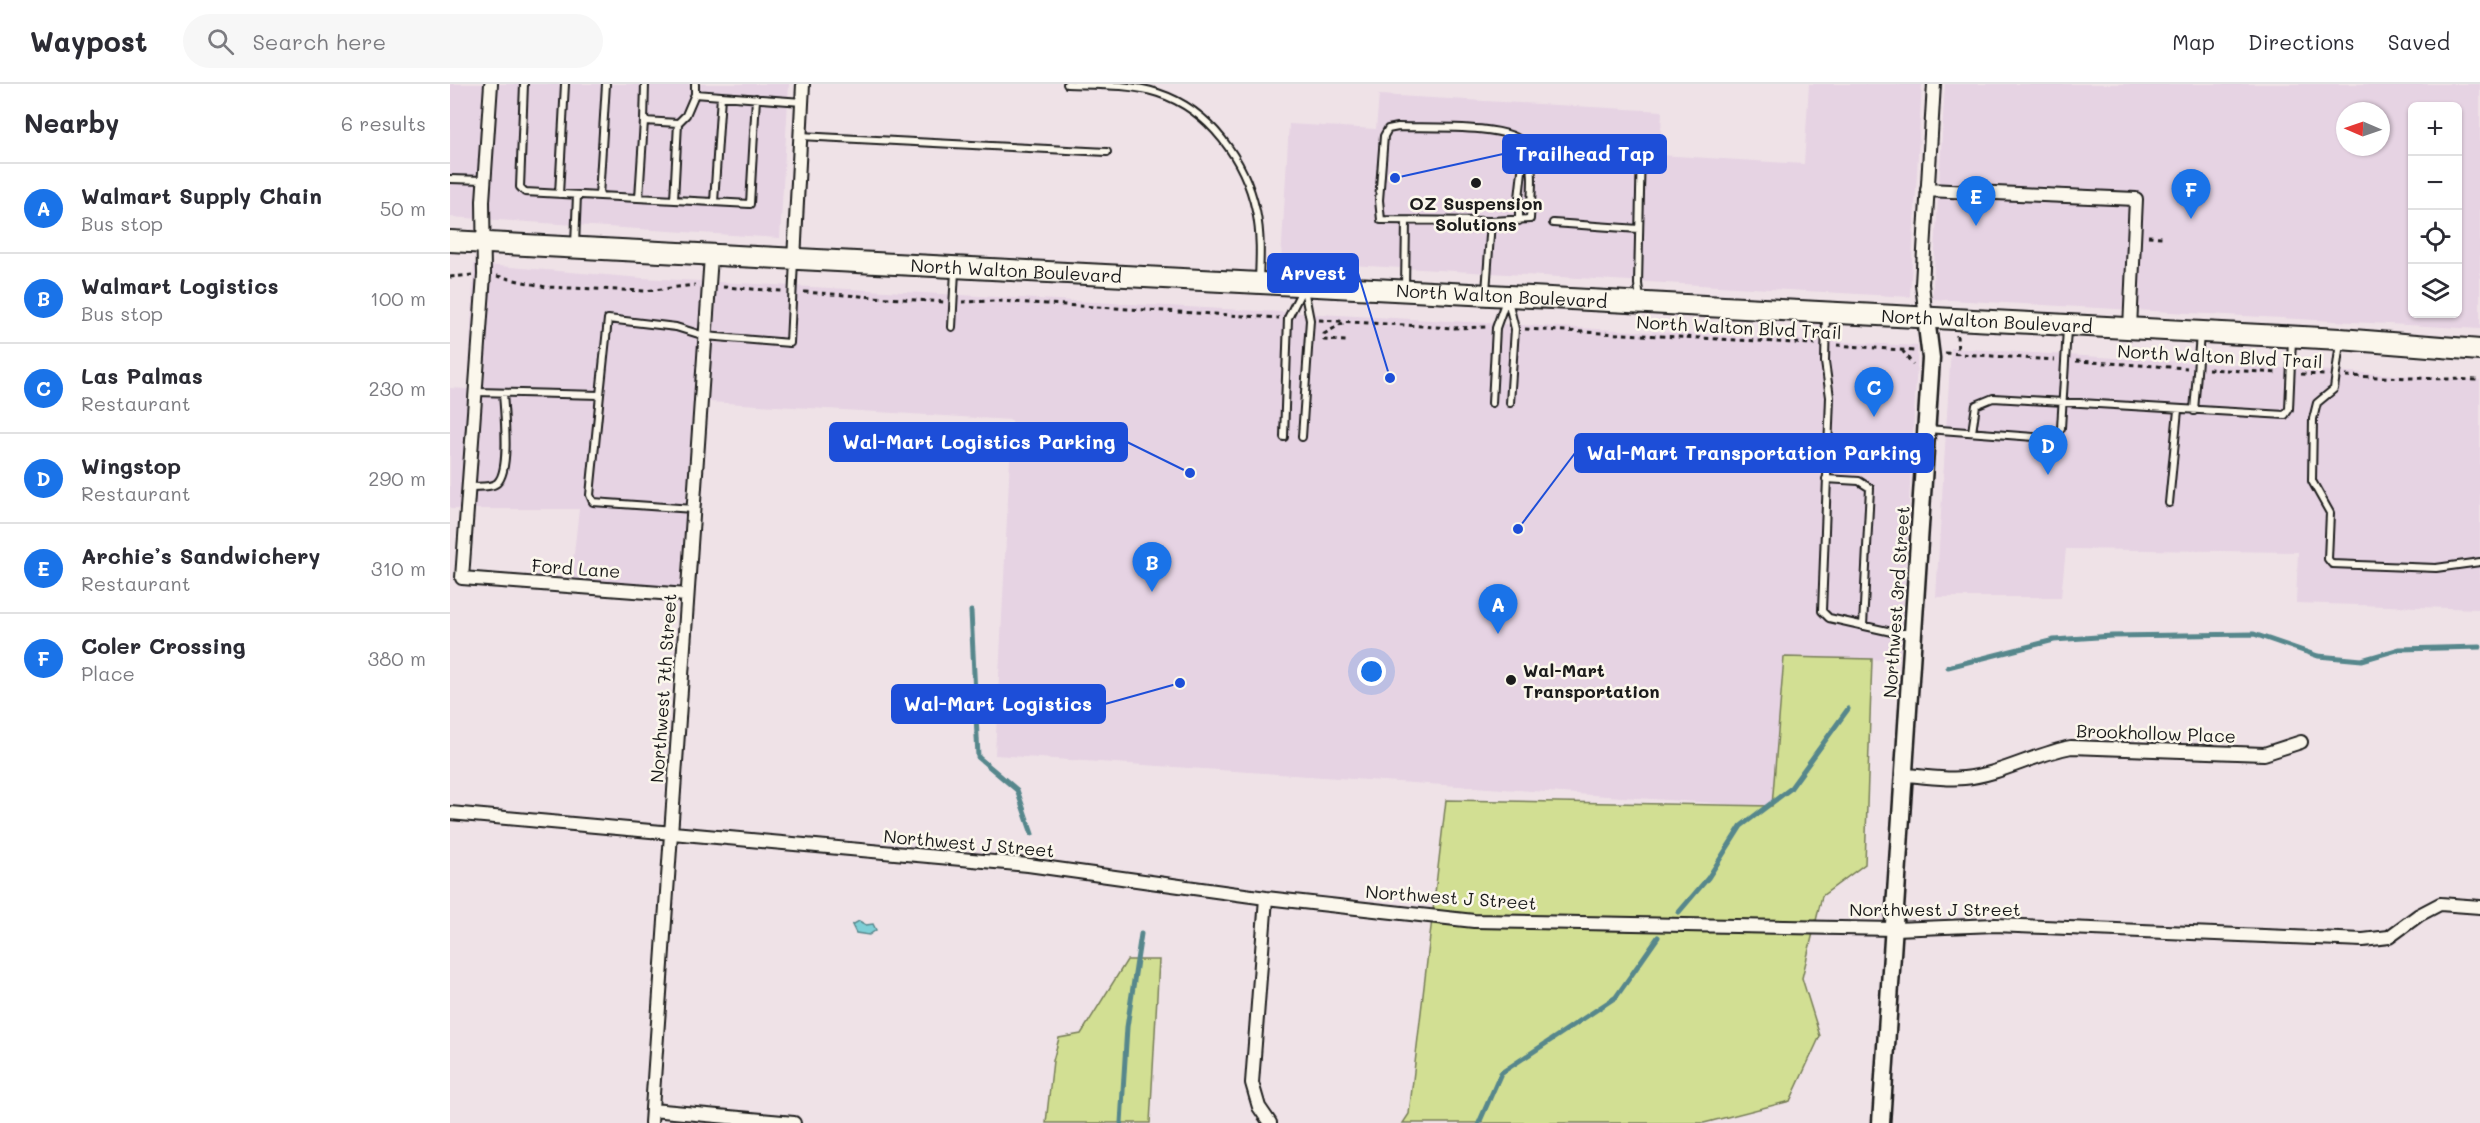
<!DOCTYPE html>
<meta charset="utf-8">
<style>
body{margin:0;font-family:Mali,sans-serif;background:#f7f7f7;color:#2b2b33}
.controls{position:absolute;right:18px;top:18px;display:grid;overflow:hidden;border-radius:9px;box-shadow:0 2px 4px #0004}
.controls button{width:54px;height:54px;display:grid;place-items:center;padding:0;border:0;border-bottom:2px solid #e1e1e2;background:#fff;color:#2b2b33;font:30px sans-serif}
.compass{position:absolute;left:1886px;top:18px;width:54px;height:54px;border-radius:50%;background:#fff;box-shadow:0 2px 4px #0004;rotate:272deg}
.you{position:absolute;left:922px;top:588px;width:21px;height:21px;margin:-15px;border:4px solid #fff;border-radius:50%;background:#1a73e8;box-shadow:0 0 0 9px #1a73e833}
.badge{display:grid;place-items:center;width:39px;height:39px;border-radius:50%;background:#1a73e8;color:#fff;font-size:20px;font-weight:700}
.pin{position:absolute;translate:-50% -50px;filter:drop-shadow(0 2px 3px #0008)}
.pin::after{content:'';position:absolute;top:32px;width:21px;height:18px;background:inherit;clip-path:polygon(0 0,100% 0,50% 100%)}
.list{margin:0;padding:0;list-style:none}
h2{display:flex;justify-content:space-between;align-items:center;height:78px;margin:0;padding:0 24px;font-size:26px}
h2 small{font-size:20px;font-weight:400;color:#7c7c81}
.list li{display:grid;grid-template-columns:39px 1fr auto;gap:18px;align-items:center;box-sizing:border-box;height:90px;padding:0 24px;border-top:2px solid #e1e1e2}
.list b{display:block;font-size:22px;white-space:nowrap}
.list p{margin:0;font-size:20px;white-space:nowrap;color:#7c7c81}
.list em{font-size:20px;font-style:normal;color:#7c7c81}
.icon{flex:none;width:33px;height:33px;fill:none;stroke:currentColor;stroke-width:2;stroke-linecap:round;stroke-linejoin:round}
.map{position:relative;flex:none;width:2030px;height:1039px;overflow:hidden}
header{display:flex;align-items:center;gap:36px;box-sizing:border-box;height:84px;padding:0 30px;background:#fff;border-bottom:2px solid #e1e1e2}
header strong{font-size:28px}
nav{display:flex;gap:33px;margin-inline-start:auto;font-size:21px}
.search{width:420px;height:54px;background:#f7f7f7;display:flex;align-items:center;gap:15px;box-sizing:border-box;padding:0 21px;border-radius:33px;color:#7c7c81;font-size:22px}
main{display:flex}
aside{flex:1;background:#fff}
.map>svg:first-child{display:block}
.built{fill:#e6d3e3;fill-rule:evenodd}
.green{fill:#d2df93;stroke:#777e58;stroke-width:1.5}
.water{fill:#7ecfd6;stroke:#57878c;stroke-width:1.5}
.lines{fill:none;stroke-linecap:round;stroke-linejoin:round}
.stream{stroke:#57878c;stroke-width:5}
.service-casing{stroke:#1c1c1c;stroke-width:10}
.minor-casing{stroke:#1c1c1c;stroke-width:16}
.tertiary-casing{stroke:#1c1c1c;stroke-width:21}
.primary-casing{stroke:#1c1c1c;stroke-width:24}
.path{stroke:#1c1c1c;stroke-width:3;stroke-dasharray:4.5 4.5;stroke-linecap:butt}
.service{stroke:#fbf7ec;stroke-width:6}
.minor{stroke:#fbf7ec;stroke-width:12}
.tertiary{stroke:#fbf7ec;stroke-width:16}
.primary{stroke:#fbf7ec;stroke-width:20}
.poi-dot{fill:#1c1c1c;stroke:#fbf7ec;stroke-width:2}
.labels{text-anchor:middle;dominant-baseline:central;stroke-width:5;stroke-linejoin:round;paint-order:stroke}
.poi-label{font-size:18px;font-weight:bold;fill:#1c1c1c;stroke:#fbf7ec}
.street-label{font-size:18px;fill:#1c1c1c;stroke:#fbf7ec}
.leader{fill:none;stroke:#1d4ed8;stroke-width:2}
.callout-dot{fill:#1d4ed8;stroke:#fbf7ec;stroke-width:2}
.callout{fill:#1d4ed8;stroke:#1d4ed8;stroke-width:2}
.callout-label{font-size:20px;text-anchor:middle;font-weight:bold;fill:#fff}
</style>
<header>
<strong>Waypost</strong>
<div class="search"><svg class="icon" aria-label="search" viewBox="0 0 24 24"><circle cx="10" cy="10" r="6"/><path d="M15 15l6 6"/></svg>Search here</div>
<nav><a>Map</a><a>Directions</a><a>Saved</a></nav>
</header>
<main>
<aside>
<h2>Nearby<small>6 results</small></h2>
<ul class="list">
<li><span class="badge">A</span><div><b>Walmart Supply Chain</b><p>Bus stop</p></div><em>50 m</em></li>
<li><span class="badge">B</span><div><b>Walmart Logistics</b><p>Bus stop</p></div><em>100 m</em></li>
<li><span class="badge">C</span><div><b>Las Palmas</b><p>Restaurant</p></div><em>230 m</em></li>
<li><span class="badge">D</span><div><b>Wingstop</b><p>Restaurant</p></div><em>290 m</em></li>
<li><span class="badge">E</span><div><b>Archie’s Sandwichery</b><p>Restaurant</p></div><em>310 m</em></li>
<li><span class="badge">F</span><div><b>Coler Crossing</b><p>Place</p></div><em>380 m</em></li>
</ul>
</aside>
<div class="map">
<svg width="2030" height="1039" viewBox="0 0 2030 1039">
<rect width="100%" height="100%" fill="#efe2e7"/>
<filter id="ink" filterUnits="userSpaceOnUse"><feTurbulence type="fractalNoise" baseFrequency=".0167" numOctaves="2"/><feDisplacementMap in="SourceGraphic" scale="12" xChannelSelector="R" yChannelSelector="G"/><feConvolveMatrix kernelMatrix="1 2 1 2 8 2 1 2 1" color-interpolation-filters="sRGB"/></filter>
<g filter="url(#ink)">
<path class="built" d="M0,0H339L330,154L0,133Z
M1359,0H1472L1460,213L831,177L839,40L926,45L929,11L1212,27L1210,71L1354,80Z
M1495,0H2030V245L1482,215ZM1962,22H2008V230H1962ZM1895,27H1931V63H1895Z
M24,180L192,194L1468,262L1450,576L1334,574L1322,723L545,671L562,336L243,317L230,503L121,496L129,425H0V304L18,305Z
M1501,264L2030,296V525L1846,519L1848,468L1616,465L1611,513H1486Z"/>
<path class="green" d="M1334,573L1422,575L1415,780L1372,812L1352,894L1370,952L1340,1017L1254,1039H953L959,1030L996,716L1322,722Z
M677,876H709L700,1039H596L603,977L609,954L631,950Z"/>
<path class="water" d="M409,837L416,841L423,840L426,846L419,851L406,849L402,841Z"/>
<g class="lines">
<path class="stream" d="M521,527L528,673L567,706L582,750
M1498,583L1604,556L1662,552L1804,550L1868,572L1912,576L1950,565L2030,563
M1229,828L1258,794L1291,742L1340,705L1398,625
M671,1039L677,943L691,850
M1029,1039L1051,989L1166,913L1208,853"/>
<g class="service-casing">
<path id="service" d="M74,0L70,103L75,108L300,120L306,14
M195,0L194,37L228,39L236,31L245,10L352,18
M617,0C647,1 680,0 708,9C760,26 795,76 806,127C811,150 810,173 809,196
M245,10V0
M350,52L657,68
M0,95L34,96
M109,110L115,0
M149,112L156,0
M189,114L194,37
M1069,114L1072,87L1077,71
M224,116L228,39
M264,118L271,12
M1069,137V121
M1103,139L1189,145
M125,161L127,111
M955,204L956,137
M1036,208L1041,137L1080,135C1081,111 1086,84 1075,61C1063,39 973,44 948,43L938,45L934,52L929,116L931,136L1041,137
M1190,215L1188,200L1191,63
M1058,216L1065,245L1060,319
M1376,232L1375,278L1380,313L1372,527L1379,534L1446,549H1463
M502,243L505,187
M1890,258L1884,305L1867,319L1863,335L1862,397L1880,429L1878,475L1882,480L1986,484L2030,478
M26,308L150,311L158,235L226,243L255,252L340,259L344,176
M150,311L140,411L143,418L243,425
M1042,319L1046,244L1056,216
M1744,327L1750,250
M1477,345L1598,354L1607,351L1611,344L1617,245
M1522,348L1526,321L1543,314L1835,331L1839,325L1842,255
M834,353L838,234L852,206
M852,353L860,236L854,205
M1376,395L1409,397L1420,404L1413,542
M19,403C27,402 41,404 47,399C61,387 54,327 53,309
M1719,419L1728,326"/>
</g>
<g class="minor-casing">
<path id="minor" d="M41,0L33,117L34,191L12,494L237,511
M1477,106L1686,115L1680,244
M344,176L353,0
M1476,234L1472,200L1484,0
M1454,691C1474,692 1495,696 1514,694C1549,691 1585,670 1621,663L1814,670L1851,658
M0,729L578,781L816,814L1024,837L1445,845L1545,841L1913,856L1939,853L1969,831L1990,820L2030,823
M816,814L802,999L809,1023L820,1039
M202,1026L344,1039
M201,1039L261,172"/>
</g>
<g class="tertiary-casing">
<path id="tertiary" d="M1431,1039L1481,274L1476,234"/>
</g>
<g class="primary-casing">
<g id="primary">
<path id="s1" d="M0,157L1890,255L2030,266"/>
</g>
</g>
<path class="path" d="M1698,152L1712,153
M47,192L96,203L195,207L245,201
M0,193L22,191
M273,203L332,207
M354,208L494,218
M512,218L547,217L829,234
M869,236L1004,244L1036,243
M893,239L874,250V256L896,257
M1075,245L1365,260
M1507,251L1508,270
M1387,261L1464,267
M1452,266L1463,281
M1495,269L1605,276
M1626,277L1737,284
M1758,285L1829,289
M1851,290L1874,291
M1896,292L2030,296"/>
<use href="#service" class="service"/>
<use href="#minor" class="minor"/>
<use href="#tertiary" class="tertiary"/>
<use href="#primary" class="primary"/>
</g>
</g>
<g class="poi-dot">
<circle cx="1026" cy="99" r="6"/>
<circle cx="1061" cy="596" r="6"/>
</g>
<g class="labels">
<g class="poi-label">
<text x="1026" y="119">OZ Suspension<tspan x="1026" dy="21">Solutions</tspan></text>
<text x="1073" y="586" text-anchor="start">Wal-Mart<tspan x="1073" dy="21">Transportation</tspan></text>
</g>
<g class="street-label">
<text stroke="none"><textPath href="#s1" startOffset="567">North Walton Boulevard</textPath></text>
<text stroke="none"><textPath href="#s1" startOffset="1053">North Walton Boulevard</textPath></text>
<text stroke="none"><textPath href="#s1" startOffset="1539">North Walton Boulevard</textPath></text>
<text transform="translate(1289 243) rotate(3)">North Walton Blvd Trail</text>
<text transform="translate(1770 272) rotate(3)">North Walton Blvd Trail</text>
<text transform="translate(126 484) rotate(4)">Ford Lane</text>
<text transform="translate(1446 518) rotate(-86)">Northwest 3rd Street</text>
<text transform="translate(213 604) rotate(-86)">Northwest 7th Street</text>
<text transform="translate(1706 649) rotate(2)">Brookhollow Place</text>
<text transform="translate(519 759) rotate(5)">Northwest J Street</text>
<text transform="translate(1001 813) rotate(4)">Northwest J Street</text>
<text x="1485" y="825">Northwest J Street</text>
</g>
</g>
<path class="leader" d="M945 94L1053 70M940 294L908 189M740 389L677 358M1068 445L1125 369M730 599L655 620"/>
<g class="callout-dot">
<circle cx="945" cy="94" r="6"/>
<circle cx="940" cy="294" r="6"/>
<circle cx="740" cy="389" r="6"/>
<circle cx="1068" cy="445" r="6"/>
<circle cx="730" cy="599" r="6"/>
</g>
<g class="callout">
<rect x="1053" y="51" width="163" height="38" rx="6"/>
<rect x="818" y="170" width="90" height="38" rx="6"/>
<rect x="380" y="339" width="297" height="38" rx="6"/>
<rect x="1125" y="350" width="358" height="38" rx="6"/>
<rect x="442" y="601" width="213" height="38" rx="6"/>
</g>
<g class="callout-label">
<text x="1135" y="77">Trailhead Tap</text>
<text x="863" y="196">Arvest</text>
<text x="529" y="365">Wal-Mart Logistics Parking</text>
<text x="1304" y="376">Wal-Mart Transportation Parking</text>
<text x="548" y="627">Wal-Mart Logistics</text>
</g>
</svg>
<div class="controls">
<button>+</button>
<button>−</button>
<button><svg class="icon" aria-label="locate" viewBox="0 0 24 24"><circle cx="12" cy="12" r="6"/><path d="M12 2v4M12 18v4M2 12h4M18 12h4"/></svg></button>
<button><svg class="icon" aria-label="layers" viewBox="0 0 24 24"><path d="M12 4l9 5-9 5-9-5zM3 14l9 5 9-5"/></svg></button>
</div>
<svg class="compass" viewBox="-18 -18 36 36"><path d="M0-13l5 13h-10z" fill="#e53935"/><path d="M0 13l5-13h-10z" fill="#7c7c81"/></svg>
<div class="you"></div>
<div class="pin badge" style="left:1048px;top:550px">A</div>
<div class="pin badge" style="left:702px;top:508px">B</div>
<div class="pin badge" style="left:1424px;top:333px">C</div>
<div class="pin badge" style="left:1598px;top:391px">D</div>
<div class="pin badge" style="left:1526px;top:142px">E</div>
<div class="pin badge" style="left:1741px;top:135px">F</div>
</div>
</main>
